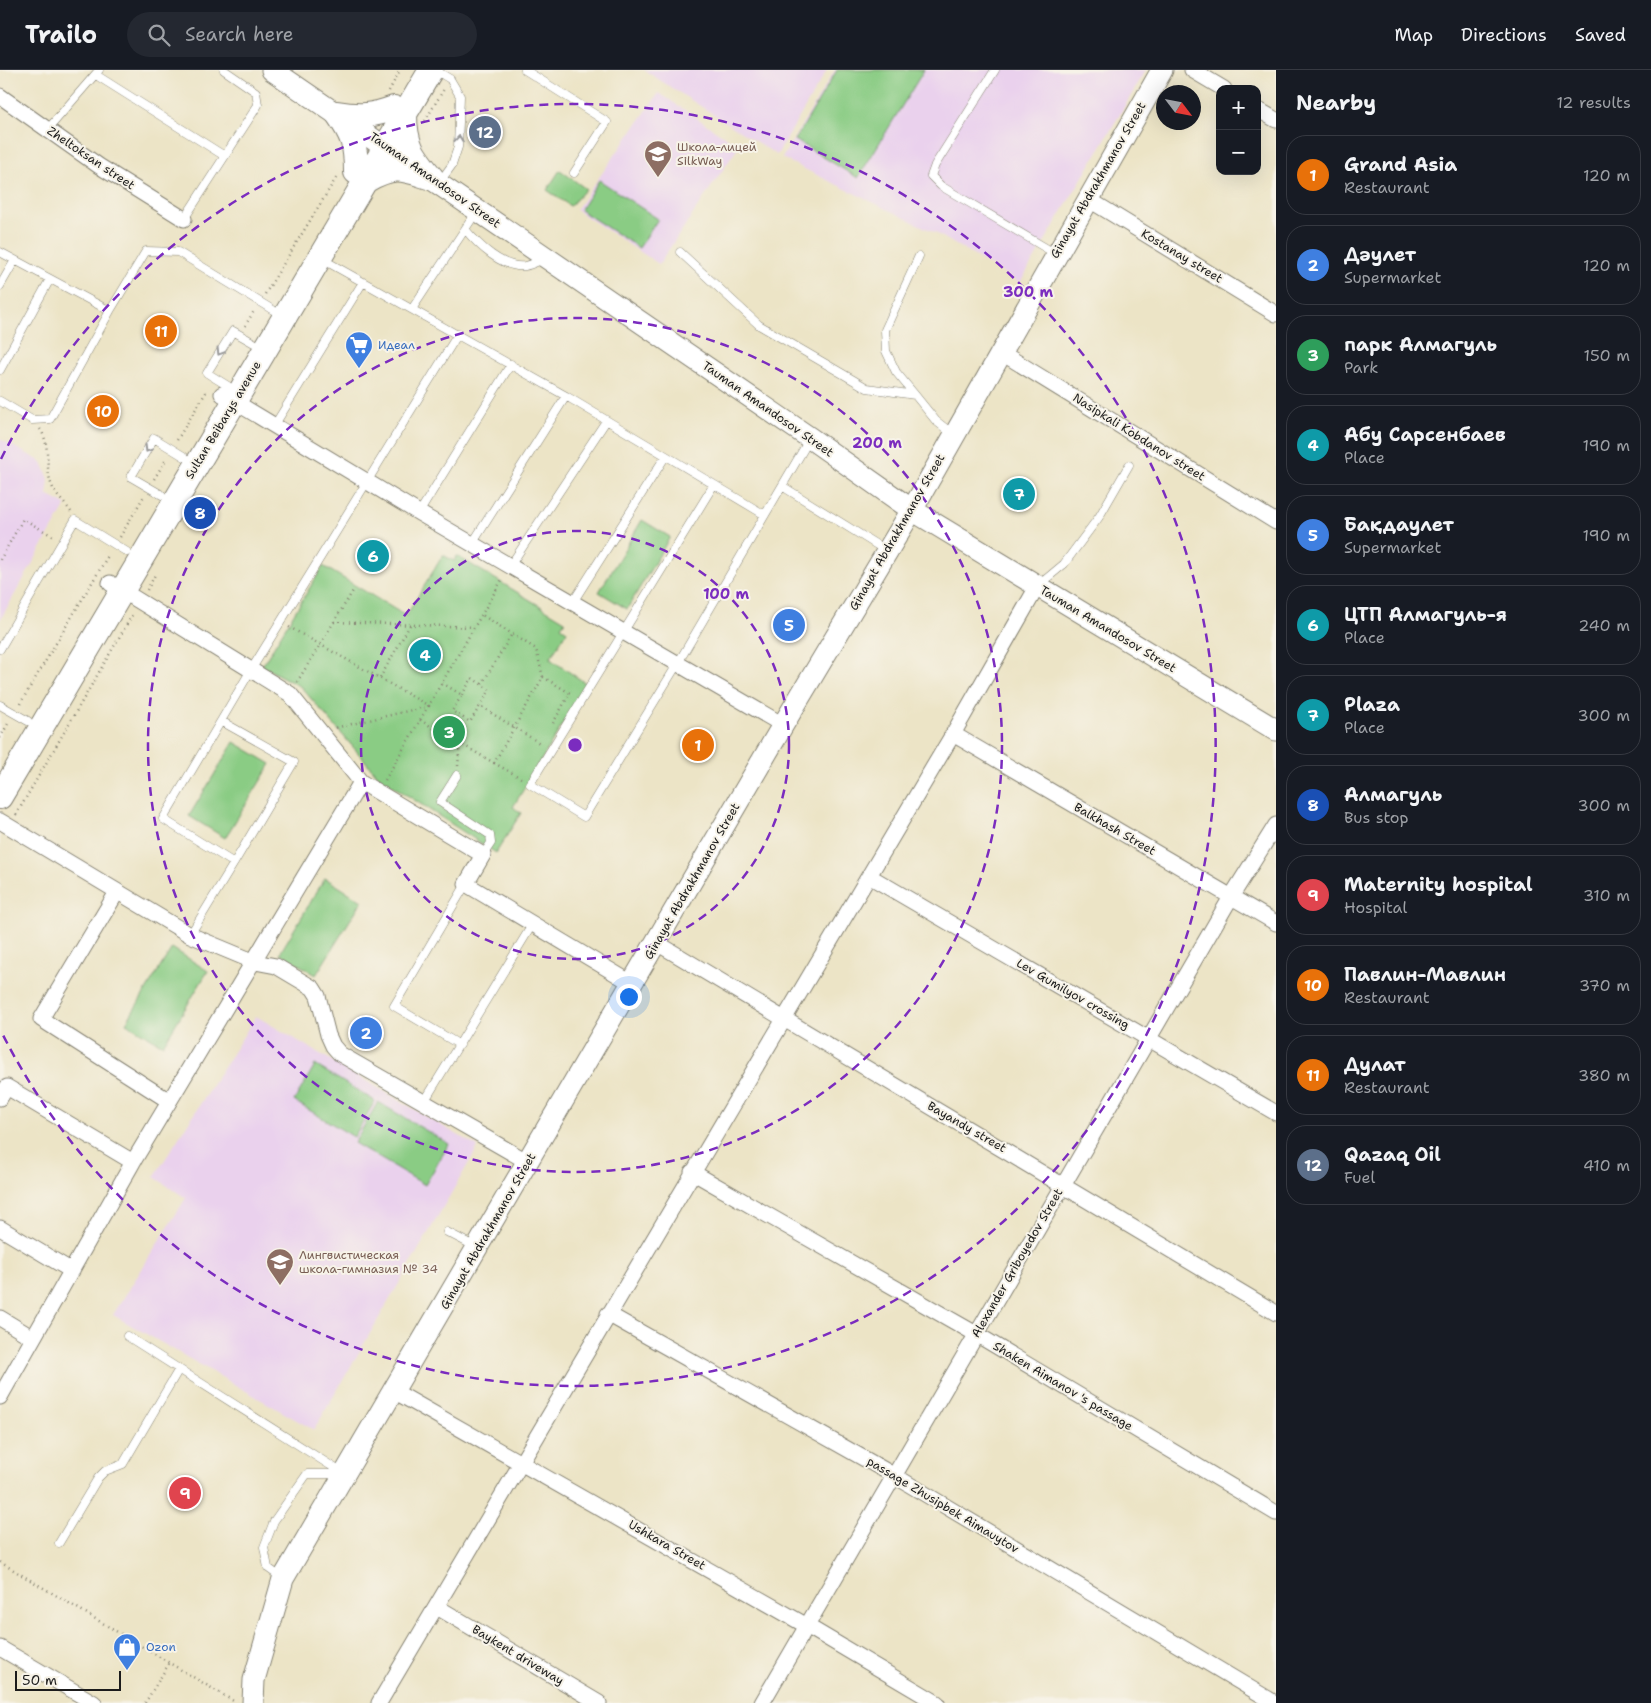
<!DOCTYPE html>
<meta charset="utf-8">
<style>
body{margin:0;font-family:"Shantell Sans",sans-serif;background:#242831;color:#f1f3f6}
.controls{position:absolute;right:15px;top:15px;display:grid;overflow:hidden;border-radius:10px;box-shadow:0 5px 20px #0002}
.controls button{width:45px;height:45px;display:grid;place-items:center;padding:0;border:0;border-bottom:1px solid #363941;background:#171b24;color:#f1f3f6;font:25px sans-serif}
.compass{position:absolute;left:1156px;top:15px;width:45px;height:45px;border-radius:50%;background:#171b24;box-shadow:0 5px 20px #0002;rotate:122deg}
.scale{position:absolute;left:15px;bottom:12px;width:106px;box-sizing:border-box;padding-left:5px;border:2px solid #1c1c1c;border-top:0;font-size:14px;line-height:18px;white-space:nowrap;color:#1c1c1c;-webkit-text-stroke:4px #f7f3e8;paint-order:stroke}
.you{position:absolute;left:628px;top:926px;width:18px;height:18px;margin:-12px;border:4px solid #fff;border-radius:50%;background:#1a73e8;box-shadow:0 0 0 8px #1a73e833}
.badge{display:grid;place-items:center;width:32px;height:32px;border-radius:50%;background:#1f6fb2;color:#fff;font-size:16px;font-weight:700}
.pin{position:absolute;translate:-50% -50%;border:2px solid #fff;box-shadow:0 1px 5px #0006}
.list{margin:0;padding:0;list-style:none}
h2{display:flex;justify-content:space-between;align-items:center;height:65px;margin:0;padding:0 20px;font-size:21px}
h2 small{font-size:16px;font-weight:400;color:#9ea1a6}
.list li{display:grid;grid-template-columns:32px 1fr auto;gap:15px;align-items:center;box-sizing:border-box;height:80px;margin:0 10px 10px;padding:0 10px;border:1px solid #363941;border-radius:20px}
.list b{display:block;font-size:19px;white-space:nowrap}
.list p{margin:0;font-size:16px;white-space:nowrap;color:#9ea1a6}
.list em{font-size:16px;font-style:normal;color:#9ea1a6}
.icon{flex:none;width:28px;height:28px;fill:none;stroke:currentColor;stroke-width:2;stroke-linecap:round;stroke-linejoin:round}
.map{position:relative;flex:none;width:1276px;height:1633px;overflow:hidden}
header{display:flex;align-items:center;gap:30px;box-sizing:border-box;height:70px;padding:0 25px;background:#171b24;border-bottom:1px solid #363941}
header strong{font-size:24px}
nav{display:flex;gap:28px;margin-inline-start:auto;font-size:18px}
.search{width:350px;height:45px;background:#242831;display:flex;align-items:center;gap:12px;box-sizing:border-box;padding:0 18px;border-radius:28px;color:#9ea1a6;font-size:19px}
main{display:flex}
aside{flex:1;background:#171b24}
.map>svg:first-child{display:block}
.built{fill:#ead1ed}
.green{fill:#8acc84;stroke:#537450}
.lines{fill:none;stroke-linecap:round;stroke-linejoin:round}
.lane-casing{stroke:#848071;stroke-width:9}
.street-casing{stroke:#848071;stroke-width:17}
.secondary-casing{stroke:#848071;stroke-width:23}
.primary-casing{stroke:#848071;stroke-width:26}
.path{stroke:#848071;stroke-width:2.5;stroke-dasharray:1 4;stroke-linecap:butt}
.lane{stroke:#fff;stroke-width:8}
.street{stroke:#fff;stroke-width:15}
.secondary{stroke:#fff;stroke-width:21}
.primary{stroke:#fff;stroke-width:24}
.oneway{stroke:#999}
.ring{fill:none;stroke:#7b2cbf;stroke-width:2.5;stroke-dasharray:9 6}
.labels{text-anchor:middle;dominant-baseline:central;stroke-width:4;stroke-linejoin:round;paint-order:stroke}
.education-label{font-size:12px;fill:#785e54;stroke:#f7f3e8;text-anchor:start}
.street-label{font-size:12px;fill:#1c1c1c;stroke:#f7f3e8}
.shop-label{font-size:12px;fill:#366cbe;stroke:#f7f3e8;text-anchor:start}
.centre{fill:#7b2cbf;stroke:#f7f3e8;stroke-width:2.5}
.ring-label{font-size:15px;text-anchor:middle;font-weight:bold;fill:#7b2cbf;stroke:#f7f3e8;stroke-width:4;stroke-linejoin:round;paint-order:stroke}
</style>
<header>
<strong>Trailo</strong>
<div class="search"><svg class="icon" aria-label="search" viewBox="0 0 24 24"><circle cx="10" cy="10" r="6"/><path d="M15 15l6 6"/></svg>Search here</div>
<nav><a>Map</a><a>Directions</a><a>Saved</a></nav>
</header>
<main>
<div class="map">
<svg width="1276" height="1633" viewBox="0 0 1276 1633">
<rect width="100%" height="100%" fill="#f7f3e8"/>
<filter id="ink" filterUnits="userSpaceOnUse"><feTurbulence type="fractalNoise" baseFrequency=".02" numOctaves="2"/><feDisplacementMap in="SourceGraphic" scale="10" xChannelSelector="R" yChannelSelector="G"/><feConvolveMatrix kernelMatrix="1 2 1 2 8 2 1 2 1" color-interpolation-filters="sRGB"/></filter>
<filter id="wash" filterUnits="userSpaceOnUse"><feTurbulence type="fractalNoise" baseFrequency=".0096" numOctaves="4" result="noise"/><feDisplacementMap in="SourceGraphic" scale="20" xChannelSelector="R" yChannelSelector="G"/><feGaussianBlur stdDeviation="1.12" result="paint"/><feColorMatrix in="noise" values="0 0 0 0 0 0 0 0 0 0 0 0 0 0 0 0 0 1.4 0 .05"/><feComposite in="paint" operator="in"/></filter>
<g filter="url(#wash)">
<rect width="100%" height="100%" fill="#ece4c6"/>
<path class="built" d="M644,0H827L777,85Z
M835,0H1146L1020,213L936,163L782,88Z
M659,23L739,76L659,194L576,140Z
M0,369L42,392L49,409L47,425L66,435L0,550Z
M256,946L478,1077L314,1360L113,1245L186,1128L154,1107Z"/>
<path class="green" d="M837,0H924L858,108L795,70Z
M560,100L586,119L570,136L547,120Z
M599,110L658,149L639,178L580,140Z
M642,450L670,467L627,539L599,522Z
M443,485L454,491L457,486L565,551L561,557L567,561L550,589L587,614L513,737L521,743L496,783L379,707L301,617L262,596L323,496L406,546Z
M234,672L271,694L225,768L189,746Z
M325,808L362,831L316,905L280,883Z
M172,878L208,901L163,975L126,953Z
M315,995L375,1031L354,1067L294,1031Z
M378,1032L449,1074L425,1115L354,1073Z"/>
</g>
<g filter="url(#ink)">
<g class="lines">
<g class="lane-casing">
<path id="lane" d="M435,0L450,9L460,26L458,77L452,95L439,113
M525,0L607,52L574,103
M995,0L935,95L931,106L941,116L1056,184
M96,5L223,85
M48,59L99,0
M184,149L258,35L256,22L224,0
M465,159C478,175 503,199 525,196C531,195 538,191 544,189
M0,182L110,241L50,349L32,350L0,331
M680,182L759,255L867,318L915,325L936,351L954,365
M322,189L566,326L765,445
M0,216L15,190
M412,239L477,141
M110,241L146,181L178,182L273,240
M0,300L50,209
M228,316L207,303L233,261L254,273
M915,325L896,302L886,281L885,260L919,186
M274,356L363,212
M713,416L530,714L584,747L678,593L809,370
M782,416L885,480
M162,425L131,407L154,368L185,387
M419,443L511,294
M472,474L566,326
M510,496L606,351
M1040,514L1064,494L1099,447L1129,395
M573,532L665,387
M0,579L75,450L127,482
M0,635L28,651
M221,651L294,692L234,793
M457,705L440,732L490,765L491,773L483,785
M190,865L234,793L163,749L251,600L458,264
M460,975L394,936L466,814
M424,1032L532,855
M447,1162L476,1177
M127,1266L344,1404
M59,1473L98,1408L105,1401L123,1394L179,1299
M282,1508L268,1498L264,1477L274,1451L307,1404H342"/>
</g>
<g class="street-casing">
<path id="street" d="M1192,0L1224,19
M0,26L99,96L184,149
M1257,39L1276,50
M1088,129L1276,244
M1002,283L1276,452
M222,324L419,443L783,655
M110,513L290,624L361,712L483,785L466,814L633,914
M953,664L1276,853
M0,751L190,865L255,892L276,896L313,918L318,926L328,965L333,976L340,984L528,1092
M869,806L1276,1043
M117,822L41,949L169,1031
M657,873L1276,1243
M0,1028L7,1017L133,1092
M692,1102L976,1264L1276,1443
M0,1158L72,1201
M608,1244L895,1406L1275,1633
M0,1248L33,1268
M394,1321L807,1556L937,1633
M0,1327L133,1092L361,712
M437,1537L599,1633
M0,1578L94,1633
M379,1633L953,664L1037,517
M762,1633L1231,827L1276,755"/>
</g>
<g class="secondary-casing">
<path id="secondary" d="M272,0L810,368L912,440L1276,660
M253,1633L254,1610L283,1509L783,655L912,440L1162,0"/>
</g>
<g class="primary-casing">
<path id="primary" d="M337,43C353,66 356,75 356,102
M337,43C359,47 373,46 394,38
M405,44C405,75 413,85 432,108
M367,110C396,94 402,99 432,108
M0,727L431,0"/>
</g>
<path class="path" d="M389,21L400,0
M425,51L444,19
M265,224L338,105
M245,256L254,241
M40,359C52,375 43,401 54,420C58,428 66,434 71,442
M177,370L208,319
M154,409L167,388
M120,467L144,426
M0,490L23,449L53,466
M147,520L156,503
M334,552L474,557
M289,557L429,636L335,658
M543,607L570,623L552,655
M380,608L410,555
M297,612L353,521
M442,613L462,625L452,641L470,652L480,636L541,674
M482,614L512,564
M462,625L472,608L490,620L480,636
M20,634L109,484
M420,650L494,693L543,607L536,579L482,545
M0,668L9,652
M494,693L521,708
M458,696L460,673
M385,710L503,508
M16,745L134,542
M0,1492L235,1632
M145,1633L170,1592"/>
<use href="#lane" class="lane"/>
<use href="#street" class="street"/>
<use href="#secondary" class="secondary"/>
<use href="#primary" class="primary"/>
</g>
<defs><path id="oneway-chevron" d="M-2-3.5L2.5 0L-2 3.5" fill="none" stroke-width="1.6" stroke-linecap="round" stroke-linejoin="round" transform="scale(1.25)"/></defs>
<g class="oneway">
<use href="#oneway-chevron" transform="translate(459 69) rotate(-84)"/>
<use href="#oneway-chevron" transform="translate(220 282) rotate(121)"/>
<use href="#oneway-chevron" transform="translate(148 379) rotate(121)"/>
</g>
</g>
<g class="ring">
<circle cx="575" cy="675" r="214"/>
<circle cx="575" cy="675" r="427"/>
<path d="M1 389A641 641 0 1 1 1 961"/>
</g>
<defs>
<g id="school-pin" transform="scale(1.4375)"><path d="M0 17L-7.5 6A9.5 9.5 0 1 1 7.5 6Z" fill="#8d6e63" stroke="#f7f3e8"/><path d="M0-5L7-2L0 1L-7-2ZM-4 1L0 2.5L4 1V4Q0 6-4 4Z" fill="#fff"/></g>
<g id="supermarket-pin" transform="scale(1.4375)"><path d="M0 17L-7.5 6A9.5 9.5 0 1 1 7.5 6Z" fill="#3f7fe0" stroke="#f7f3e8"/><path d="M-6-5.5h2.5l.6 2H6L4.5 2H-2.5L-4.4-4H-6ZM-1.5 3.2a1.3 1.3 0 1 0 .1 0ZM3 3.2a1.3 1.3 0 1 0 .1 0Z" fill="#fff"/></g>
<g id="shop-pin" transform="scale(1.4375)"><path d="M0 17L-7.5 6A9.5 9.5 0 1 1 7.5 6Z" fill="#3f7fe0" stroke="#f7f3e8"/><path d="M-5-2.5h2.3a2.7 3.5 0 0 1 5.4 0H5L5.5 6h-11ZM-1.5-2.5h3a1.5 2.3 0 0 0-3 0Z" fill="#fff"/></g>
</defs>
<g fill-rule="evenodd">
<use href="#school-pin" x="658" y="84"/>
<use href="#supermarket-pin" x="359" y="275"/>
<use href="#school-pin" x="280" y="1192"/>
<use href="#shop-pin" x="127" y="1577"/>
</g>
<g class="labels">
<g class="education-label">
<text x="677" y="77">Школа-лицей<tspan x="677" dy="14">SilkWay</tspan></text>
<text x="299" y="1185">Лингвистическая<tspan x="299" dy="14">школа-гимназия № 34</tspan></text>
</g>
<g class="street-label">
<text transform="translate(91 88) rotate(34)">Zheltoksan street</text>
<text transform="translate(435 110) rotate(35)">Tauman Amandosov Street</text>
<text transform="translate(1098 110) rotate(-60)">Ginayat Abdrakhmanov Street</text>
<text transform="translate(1182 186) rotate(31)">Kostanay street</text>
<text transform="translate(768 339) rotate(35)">Tauman Amandosov Street</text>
<text transform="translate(223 350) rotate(-59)">Sultan Beibarys avenue</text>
<text transform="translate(1139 367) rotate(32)">Nasipkali Kobdanov street</text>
<text transform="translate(897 462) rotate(-60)">Ginayat Abdrakhmanov Street</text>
<text transform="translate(1108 559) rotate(31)">Tauman Amandosov Street</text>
<text transform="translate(1115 759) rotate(30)">Balkhash Street</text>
<text transform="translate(692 811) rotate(-60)">Ginayat Abdrakhmanov Street</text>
<text transform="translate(1073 924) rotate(30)">Lev Gumilyov crossing</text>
<text transform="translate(967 1057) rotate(30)">Bayandy street</text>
<text transform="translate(488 1161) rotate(-60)">Ginayat Abdrakhmanov Street</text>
<text transform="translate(1017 1193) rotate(-60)">Alexander Griboyedov Street</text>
<text transform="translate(1063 1316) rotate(31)">Shaken Aimanov 's passage</text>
<text transform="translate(943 1435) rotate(31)">passage Zhusipbek Aimauytov</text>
<text transform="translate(667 1475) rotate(30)">Ushkara Street</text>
<text transform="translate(518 1585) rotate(31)">Baykent driveway</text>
</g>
<g class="shop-label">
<text x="378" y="275">Идеал</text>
<text x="146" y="1577">Ozon</text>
</g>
</g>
<circle cx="575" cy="675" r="8" class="centre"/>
<g class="ring-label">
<text x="1028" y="227">300 m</text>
<text x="877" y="378">200 m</text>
<text x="726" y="529">100 m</text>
</g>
</svg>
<div class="controls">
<button>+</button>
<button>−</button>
</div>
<svg class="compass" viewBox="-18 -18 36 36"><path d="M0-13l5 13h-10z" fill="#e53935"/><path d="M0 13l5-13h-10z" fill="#9ea1a6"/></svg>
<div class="scale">50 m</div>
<div class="you"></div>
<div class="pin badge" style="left:698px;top:675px;background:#e8710a">1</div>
<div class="pin badge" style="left:366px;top:963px;background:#3f7fe0">2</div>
<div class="pin badge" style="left:449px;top:662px;background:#2e9e5b">3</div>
<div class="pin badge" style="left:425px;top:585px;background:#0f9aa8">4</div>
<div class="pin badge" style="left:789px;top:555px;background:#3f7fe0">5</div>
<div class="pin badge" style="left:373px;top:486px;background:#0f9aa8">6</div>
<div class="pin badge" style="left:1019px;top:424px;background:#0f9aa8">7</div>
<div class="pin badge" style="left:200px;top:443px;background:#1a4fb4">8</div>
<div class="pin badge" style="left:185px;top:1423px;background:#e0444e">9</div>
<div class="pin badge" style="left:103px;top:341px;background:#e8710a">10</div>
<div class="pin badge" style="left:161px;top:261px;background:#e8710a">11</div>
<div class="pin badge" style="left:485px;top:62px;background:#5c6f8a">12</div>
</div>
<aside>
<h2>Nearby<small>12 results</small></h2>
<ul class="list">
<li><span class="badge" style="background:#e8710a">1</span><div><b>Grand Asia</b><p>Restaurant</p></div><em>120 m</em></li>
<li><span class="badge" style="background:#3f7fe0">2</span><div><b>Дәулет</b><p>Supermarket</p></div><em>120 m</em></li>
<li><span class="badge" style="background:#2e9e5b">3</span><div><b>парк Алмагуль</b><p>Park</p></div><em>150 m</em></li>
<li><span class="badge" style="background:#0f9aa8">4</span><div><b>Абу Сарсенбаев</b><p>Place</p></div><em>190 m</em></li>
<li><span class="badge" style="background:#3f7fe0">5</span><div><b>Бақдаулет</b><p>Supermarket</p></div><em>190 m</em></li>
<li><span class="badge" style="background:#0f9aa8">6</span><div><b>ЦТП Алмагуль-я</b><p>Place</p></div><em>240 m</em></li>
<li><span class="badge" style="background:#0f9aa8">7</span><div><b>Plaza</b><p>Place</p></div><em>300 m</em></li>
<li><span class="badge" style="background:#1a4fb4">8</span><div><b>Алмагуль</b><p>Bus stop</p></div><em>300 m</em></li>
<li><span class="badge" style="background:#e0444e">9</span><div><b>Maternity hospital</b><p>Hospital</p></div><em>310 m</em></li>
<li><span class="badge" style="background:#e8710a">10</span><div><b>Павлин-Мавлин</b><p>Restaurant</p></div><em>370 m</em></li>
<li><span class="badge" style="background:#e8710a">11</span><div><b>Дулат</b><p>Restaurant</p></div><em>380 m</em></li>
<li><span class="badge" style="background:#5c6f8a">12</span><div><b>Qazaq Oil</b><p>Fuel</p></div><em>410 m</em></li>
</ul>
</aside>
</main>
